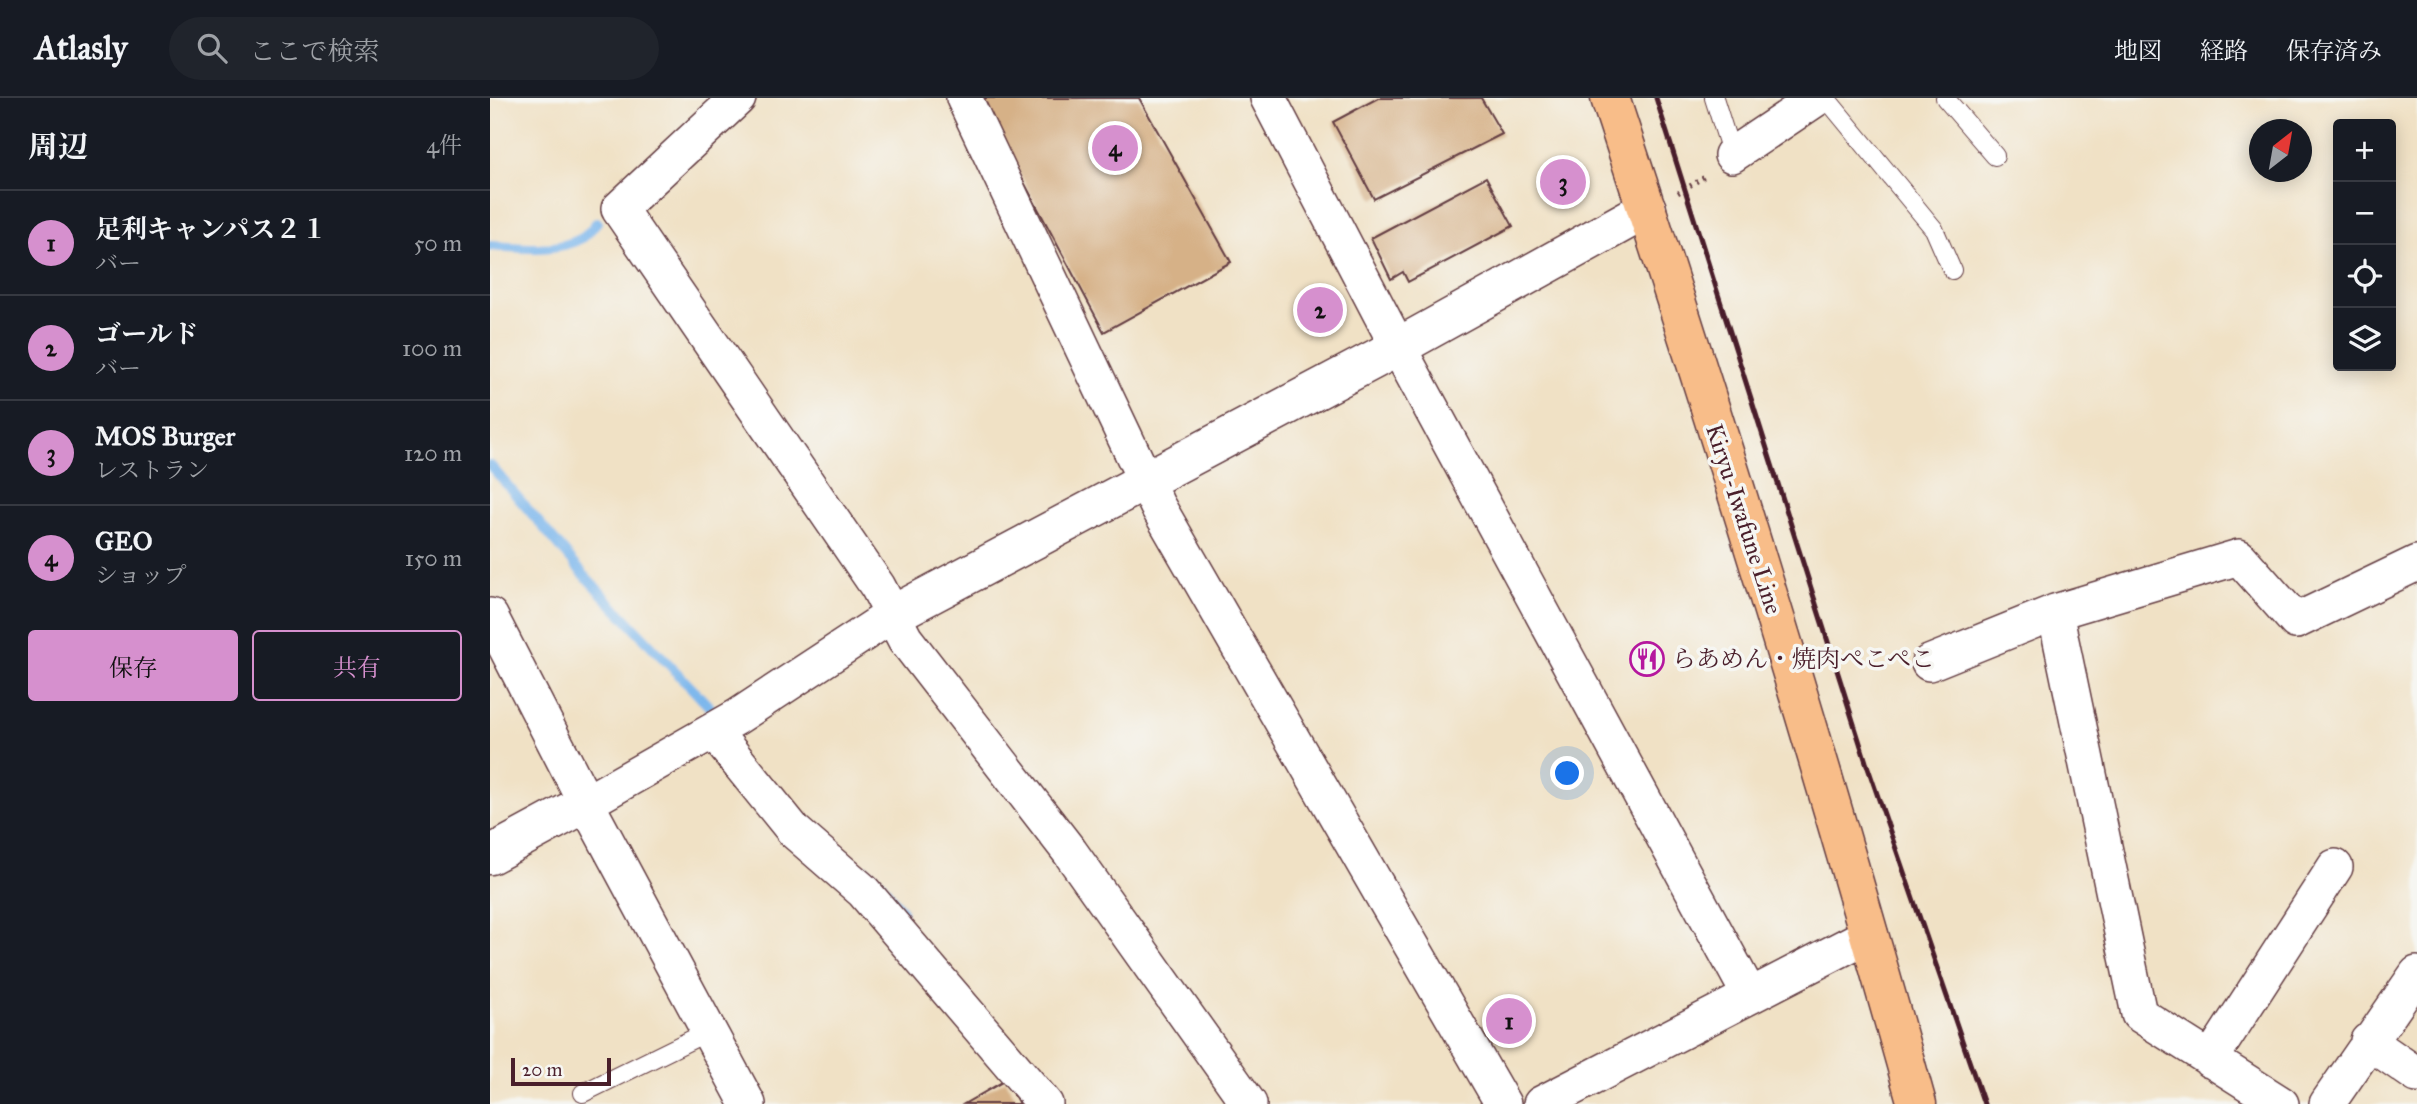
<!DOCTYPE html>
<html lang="ja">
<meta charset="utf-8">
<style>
body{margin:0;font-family:"IM FELL Great Primer","Noto Serif JP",serif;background:#20242c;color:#f1f3f6}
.controls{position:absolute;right:21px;top:21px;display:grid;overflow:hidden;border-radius:7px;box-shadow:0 4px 18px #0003}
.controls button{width:63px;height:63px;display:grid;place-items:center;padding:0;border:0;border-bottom:2px solid #363941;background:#171b24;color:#f1f3f6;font:35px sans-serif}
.compass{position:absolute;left:1759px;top:21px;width:63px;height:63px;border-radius:50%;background:#171b24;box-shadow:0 4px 18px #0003;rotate:31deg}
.scale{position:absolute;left:21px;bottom:18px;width:100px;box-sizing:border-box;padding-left:7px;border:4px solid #4a1f2b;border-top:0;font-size:19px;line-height:24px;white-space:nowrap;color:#4a1f2b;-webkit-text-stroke:5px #f6f6f2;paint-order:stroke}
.you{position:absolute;left:1078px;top:676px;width:24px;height:24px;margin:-18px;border:5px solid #fff;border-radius:50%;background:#1a73e8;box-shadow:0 0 0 10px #1a73e833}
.badge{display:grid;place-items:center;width:46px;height:46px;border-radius:50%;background:#d690ce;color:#111;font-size:23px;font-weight:700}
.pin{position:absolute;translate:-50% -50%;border:4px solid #fff;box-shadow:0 2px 7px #0006}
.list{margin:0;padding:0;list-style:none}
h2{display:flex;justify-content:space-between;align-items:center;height:91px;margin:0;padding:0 28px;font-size:30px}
h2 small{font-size:23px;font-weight:400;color:#9ea1a6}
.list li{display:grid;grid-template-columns:46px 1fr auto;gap:21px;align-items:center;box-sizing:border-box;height:105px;padding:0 28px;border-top:2px solid #363941}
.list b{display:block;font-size:26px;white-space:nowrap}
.list p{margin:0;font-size:23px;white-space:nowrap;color:#9ea1a6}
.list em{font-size:23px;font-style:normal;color:#9ea1a6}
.actions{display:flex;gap:14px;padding:21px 28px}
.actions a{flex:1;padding:16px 0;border:2px solid #d690ce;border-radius:7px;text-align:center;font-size:24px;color:#d690ce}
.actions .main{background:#d690ce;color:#111}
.icon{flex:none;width:38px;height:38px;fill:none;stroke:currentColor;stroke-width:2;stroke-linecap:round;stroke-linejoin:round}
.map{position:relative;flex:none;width:1927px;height:1006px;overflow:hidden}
header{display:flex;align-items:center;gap:42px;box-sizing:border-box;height:98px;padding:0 35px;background:#171b24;border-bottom:2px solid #363941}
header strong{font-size:33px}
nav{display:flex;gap:38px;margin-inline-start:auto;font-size:24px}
.search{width:490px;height:63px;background:#20242c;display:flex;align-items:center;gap:18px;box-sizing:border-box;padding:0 24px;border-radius:38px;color:#9ea1a6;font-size:26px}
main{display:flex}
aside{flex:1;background:#171b24}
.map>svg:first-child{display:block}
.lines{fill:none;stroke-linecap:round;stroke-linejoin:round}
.stream{stroke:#7ab6ec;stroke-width:10}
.building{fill:#d6b187}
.service-casing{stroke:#633c42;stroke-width:20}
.minor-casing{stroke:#633c42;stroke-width:38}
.tertiary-casing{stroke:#633c42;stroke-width:41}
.primary-casing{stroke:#633c42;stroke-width:41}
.path{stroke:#633c42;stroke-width:4.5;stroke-dasharray:2 5;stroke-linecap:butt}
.service{stroke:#fff;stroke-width:18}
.minor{stroke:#fff;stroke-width:35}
.tertiary{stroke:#fff;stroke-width:38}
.primary{stroke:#f8bd89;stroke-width:38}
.rail{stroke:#4a1f2b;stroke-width:5}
.labels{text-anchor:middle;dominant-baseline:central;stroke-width:7;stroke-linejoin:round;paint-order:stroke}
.street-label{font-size:24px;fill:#4a1f2b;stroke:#f6f6f2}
.poi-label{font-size:24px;fill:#4a1f2b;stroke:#f6f6f2;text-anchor:start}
</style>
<header>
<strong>Atlasly</strong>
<div class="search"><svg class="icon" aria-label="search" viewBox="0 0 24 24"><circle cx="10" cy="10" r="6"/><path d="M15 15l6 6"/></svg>ここで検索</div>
<nav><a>地図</a><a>経路</a><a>保存済み</a></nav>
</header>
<main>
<aside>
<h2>周辺<small>4件</small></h2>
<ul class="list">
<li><span class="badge">1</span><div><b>足利キャンパス２１</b><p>バー</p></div><em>50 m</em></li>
<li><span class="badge">2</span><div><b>ゴールド</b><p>バー</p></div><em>100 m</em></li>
<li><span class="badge">3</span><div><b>MOS Burger</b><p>レストラン</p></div><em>120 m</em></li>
<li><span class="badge">4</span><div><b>GEO</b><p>ショップ</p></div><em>150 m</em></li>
</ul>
<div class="actions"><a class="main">保存</a><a>共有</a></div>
</aside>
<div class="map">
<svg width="1927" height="1006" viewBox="0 0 1927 1006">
<rect width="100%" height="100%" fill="#f6f6f2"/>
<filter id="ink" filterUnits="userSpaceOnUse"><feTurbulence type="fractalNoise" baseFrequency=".0143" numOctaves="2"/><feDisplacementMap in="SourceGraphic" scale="14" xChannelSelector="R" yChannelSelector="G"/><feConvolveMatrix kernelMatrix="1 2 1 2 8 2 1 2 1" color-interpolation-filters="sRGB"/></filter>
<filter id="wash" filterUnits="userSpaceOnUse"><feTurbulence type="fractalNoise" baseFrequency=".00686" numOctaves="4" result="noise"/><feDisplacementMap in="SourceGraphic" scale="28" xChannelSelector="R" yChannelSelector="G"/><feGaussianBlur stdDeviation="1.57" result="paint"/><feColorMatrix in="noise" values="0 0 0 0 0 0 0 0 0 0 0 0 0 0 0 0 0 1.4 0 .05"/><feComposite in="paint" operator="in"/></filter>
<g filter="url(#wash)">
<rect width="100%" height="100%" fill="#f0e1c5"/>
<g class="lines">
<path class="stream" d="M0,148C30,149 65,155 92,140C98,137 102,129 107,124
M0,367L94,477L230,620
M375,772L390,784L412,813"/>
</g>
<g id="blocks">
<path class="building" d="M489,0H649L741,164L614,234Z
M888,0H991L1012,36L884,101L843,24Z
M996,79L1023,128L918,184L913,174L901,181L881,140Z
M516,982L529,1006H474Z"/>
</g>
</g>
<g filter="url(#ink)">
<use href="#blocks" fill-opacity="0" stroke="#633c42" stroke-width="2"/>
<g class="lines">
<g class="service-casing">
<path id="service" d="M1224,0L1242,57
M1336,0L1444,131L1462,172
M1455,0L1505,58
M93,995L219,933"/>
</g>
<g class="minor-casing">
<path id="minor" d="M248,0L129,111L388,489L415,541L580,754L759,1006
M474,0L667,407L1013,1006
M778,0L908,249L1260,898
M1242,57L1327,0
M1565,514L1649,916L1791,1006
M0,518L96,705L258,1006
M1439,565L1565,514L1749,459L1806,523L1927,465
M223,633L304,733L373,793L555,1006
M96,705L247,619L402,517
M1878,943L1927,977
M1720,962L1845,769
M1051,1006L1380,836
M1837,1006L1927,876"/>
</g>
<g class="tertiary-casing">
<path id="tertiary" d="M402,517L908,249L1157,111
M0,757L96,705"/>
</g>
<g class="primary-casing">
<path id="primary" d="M1120,0C1230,333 1333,668 1427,1006"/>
</g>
<path class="path" d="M1188,95L1216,78"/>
<use href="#service" class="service"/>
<use href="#minor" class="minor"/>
<use href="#tertiary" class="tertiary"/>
<use href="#primary" class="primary"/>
<path class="rail" d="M1166,0L1376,664L1494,1006"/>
</g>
</g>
<defs>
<g id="restaurant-ring" transform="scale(1.75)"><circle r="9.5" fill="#f6f6f2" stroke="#b5179e" stroke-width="1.5"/><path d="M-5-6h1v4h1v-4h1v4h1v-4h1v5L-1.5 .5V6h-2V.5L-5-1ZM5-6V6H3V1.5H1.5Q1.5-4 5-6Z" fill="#b5179e"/></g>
</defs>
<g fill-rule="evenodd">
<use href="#restaurant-ring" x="1157" y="561"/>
</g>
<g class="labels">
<g class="street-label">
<text transform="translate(1254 421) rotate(72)">Kiryu-Iwafune Line</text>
</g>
<g class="poi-label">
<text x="1182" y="561">らあめん・焼肉ぺこぺこ</text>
</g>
</g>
</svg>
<div class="controls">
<button>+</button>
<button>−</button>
<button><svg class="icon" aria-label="locate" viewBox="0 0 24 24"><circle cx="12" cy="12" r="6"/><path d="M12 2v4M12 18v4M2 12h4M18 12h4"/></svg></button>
<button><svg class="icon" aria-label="layers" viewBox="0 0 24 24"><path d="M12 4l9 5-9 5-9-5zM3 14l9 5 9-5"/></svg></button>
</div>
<svg class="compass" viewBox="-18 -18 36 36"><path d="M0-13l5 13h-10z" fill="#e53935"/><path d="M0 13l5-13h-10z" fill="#9ea1a6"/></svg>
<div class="scale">20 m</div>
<div class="you"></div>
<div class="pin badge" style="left:1019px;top:923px">1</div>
<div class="pin badge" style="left:830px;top:212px">2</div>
<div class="pin badge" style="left:1073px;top:84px">3</div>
<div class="pin badge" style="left:625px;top:50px">4</div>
</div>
</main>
